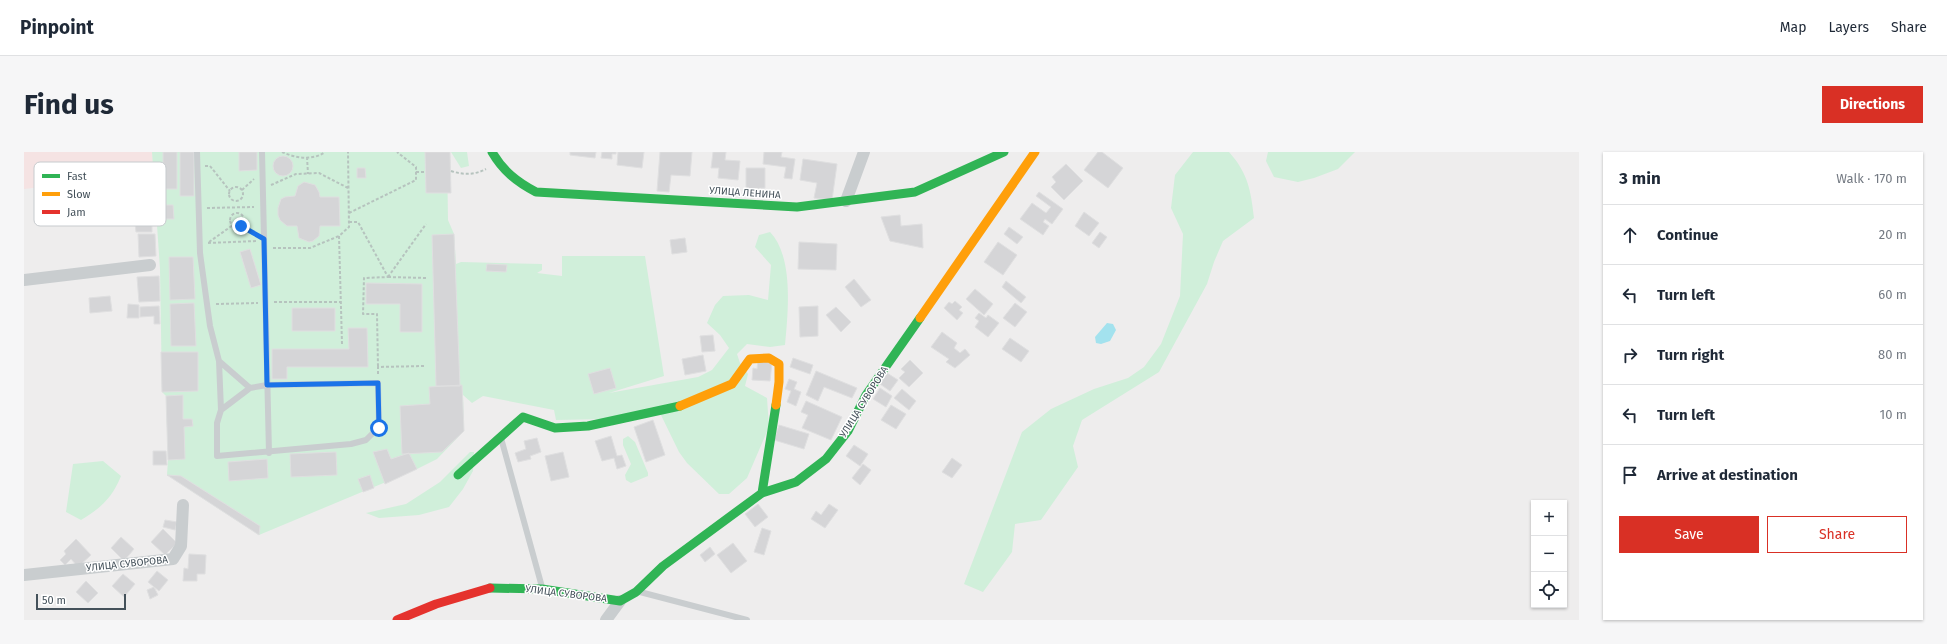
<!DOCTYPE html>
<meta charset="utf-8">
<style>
body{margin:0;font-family:"Fira Sans",sans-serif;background:#f6f6f7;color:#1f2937}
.controls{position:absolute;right:12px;bottom:12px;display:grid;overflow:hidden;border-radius:0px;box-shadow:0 1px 3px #0004}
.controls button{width:36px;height:36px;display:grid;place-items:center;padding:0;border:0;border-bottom:1px solid #e0e1e3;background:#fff;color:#1f2937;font:20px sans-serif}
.scale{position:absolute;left:12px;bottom:10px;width:90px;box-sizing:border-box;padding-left:4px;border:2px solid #44515a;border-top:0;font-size:11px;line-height:14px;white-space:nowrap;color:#44515a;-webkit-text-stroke:3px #fff;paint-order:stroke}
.stop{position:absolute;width:12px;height:12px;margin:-9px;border:3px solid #1a73e8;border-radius:50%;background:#fff}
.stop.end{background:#1a73e8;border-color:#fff;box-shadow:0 1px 4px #0008}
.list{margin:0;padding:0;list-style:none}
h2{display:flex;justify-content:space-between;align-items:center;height:52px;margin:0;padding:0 16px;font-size:17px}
h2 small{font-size:13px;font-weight:400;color:#747a83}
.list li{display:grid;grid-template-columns:26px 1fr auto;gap:12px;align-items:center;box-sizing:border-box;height:60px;padding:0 16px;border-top:1px solid #e0e1e3}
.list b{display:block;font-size:15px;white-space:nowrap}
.list em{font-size:13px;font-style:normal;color:#747a83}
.actions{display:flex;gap:8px;padding:12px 16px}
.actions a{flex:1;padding:9px 0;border:1px solid #d93025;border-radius:0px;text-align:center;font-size:14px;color:#d93025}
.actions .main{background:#d93025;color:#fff}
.icon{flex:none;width:22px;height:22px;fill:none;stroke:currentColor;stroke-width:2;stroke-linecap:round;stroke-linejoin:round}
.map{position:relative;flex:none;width:1555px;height:468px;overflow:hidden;border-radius:0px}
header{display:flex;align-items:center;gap:24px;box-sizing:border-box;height:56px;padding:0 20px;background:#fff;border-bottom:1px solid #e0e1e3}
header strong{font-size:19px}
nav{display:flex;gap:22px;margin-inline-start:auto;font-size:14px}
.intro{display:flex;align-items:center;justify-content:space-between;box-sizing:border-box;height:96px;padding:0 24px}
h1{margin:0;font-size:28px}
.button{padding:10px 18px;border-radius:0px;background:#d93025;color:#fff;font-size:14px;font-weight:700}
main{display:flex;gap:24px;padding:0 24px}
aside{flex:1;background:#fff;border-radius:0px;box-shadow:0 1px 3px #0004}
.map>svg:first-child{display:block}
.medical{fill:#f5e3e3}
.green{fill:#d0efda}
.water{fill:#a3e2ee}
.building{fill:#d5d5d7;stroke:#dfdfe0}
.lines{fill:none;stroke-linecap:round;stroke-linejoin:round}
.path{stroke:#b6c3be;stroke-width:2;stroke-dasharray:3 2;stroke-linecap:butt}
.lane{stroke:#c9cdcf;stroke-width:6}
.street{stroke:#c9cdcf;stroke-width:12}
.fast{stroke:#30b455;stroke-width:9}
.slow{stroke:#ff9f0a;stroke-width:9}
.jam{stroke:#e5322d;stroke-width:9}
.route{stroke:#1a73e8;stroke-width:5}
.labels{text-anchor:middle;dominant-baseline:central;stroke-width:3;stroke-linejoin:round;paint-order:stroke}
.street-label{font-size:10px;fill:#44515a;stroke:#fff}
.key{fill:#fff;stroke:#c7cbce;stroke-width:1}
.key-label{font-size:11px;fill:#44515a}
</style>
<header>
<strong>Pinpoint</strong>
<nav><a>Map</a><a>Layers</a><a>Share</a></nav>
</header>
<div class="intro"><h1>Find us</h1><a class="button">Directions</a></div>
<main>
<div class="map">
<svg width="1555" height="468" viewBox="0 0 1555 468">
<rect width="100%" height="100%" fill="#eeeded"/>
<path class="medical" d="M0,0H128L130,22L0,37Z"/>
<path class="green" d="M128,0H423L424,68L430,82L432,112L437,110L518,112V118L513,121L538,124V104H621L640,224L585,241L674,225L688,218L705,196L696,183L683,171L691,153L699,144L725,143L744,148L747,113L731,95L735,83L746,80C770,105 764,160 761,193L746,195L723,192L713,202L716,211L724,222L721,234L743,246L745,275L723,326L705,342H695L663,311L655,300L636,261L582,267L532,268L530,258L459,244L448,251L439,243L440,279L413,307L393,317L235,383L143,323L144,308L142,244L138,240L136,117Z
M427,0H443L445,14L437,16Z
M1169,0H1205C1224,21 1227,39 1230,66L1199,89L1190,110L1183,132L1135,220L1058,268L1049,294L1054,315L1017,368L991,372L988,400L959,440L940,432L998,280L1027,257L1070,237L1104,226L1120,215L1137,192L1156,144L1159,82L1147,56L1151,23Z
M1244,0H1331L1314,17L1290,26L1274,30L1250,25L1242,9Z
M604,284L611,290L624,321V324L607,331L602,328L601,323L607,312L599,293V287Z
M446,300H450L449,319L439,337L425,355L395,363L355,366L342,361L382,352L416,330Z
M79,309L97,324C88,346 77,356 57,368L42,360L49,312Z"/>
<path class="water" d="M1083,171L1089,172L1092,178L1086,189L1077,192L1072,191L1071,185Z"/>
<path class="building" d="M139,0H153V37H139Z
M156,0H170V44H156Z
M215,0H233V18L215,19Z
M401,0H426L427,41H402Z
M546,0H572L571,6L546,3Z
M578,0H592V2H588V7L577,6Z
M594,0H620L618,16L593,13Z
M636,0H668L666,24L647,23L645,40L633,39Z
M689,0H702L701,8L716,9L714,28L694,26L695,16H687Z
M740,0H758L757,5L771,7L768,27L760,26L762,15L739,12Z
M1074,0H1078L1099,16L1084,36L1060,18Z
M249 14a10 10 0 1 1 20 0a10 10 0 1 1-20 0Z
M779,7L813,12L808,48L790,46L793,31L776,28Z
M1042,12L1059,29L1040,48L1027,35L1032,30L1028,25Z
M333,16H341L342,26H333Z
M722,16H741V36L722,37Z
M280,30L291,33L295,40L296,45H315L316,74H296L295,84L289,89L285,90L275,86L273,74H263L256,68L254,63V56L257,47L261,45L271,44L274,34Z
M1015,40L1039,57L1028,72L1021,67L1019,70L1025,74L1019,83L996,67L1008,51L1022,61L1027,55L1012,44Z
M136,53H149L150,67H136Z
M1060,60L1075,71L1065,84L1051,74Z
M125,61H131V72H128V80H112L111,71L125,70Z
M876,63L877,74L898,72L899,96L866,89L857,65Z
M985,75L999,85L993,92L980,82Z
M1076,80L1083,85L1075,96L1068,91Z
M114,82H131L132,104L115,105Z
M430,82L436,234H412L408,83Z
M661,86L663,100L648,102L646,88Z
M775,90L813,92L812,118L774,117Z
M974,90L993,103L979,123L960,110Z
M226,97L237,133L227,136L216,100Z
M145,105H169L171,147L146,148Z
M463,112L483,113L482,120L462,119Z
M135,124L136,149L115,150L113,125Z
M830,127L847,148L837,155L821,135Z
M982,129L1002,145L997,151L978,135Z
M342,131L398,132V180H376V152H342Z
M951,137L969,152L960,163L942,147Z
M86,144L88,159L66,161L65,146Z
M931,149L938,155L935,158L939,161L933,168L920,156L925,150L928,152Z
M170,151L172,194H147L146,152Z
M991,151L1003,160L991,175L979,166Z
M104,152L115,153V166H103Z
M135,154L136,172H130V164L116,165V155Z
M794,154V184L776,185L775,155Z
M812,155L827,170L817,180L802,163Z
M268,156H311V179H268Z
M955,161L962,166L964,163L975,171L964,185L951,175L955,169L951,166Z
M324,176H343L344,215H263V227H248V197H325Z
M918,180L933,191L930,196L936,201L941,197L946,203L931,216L922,210L925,207L907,195Z
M689,183L691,199L678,200L676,184Z
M986,186L1005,199L997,210L978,197Z
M137,200H174V239L138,240Z
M679,203L682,219L661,223L658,207Z
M769,206L789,213L786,222L766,215Z
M734,208L748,210L746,229L728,228L729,216L733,217Z
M886,208L899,221L885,235L875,226L881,220L877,217Z
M586,216L592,236L570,242L564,222Z
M792,219L833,236L828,246L800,235L794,249L782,243Z
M863,221L874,228L866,239L856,232Z
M765,227L773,230L770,237L777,240L772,254L763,250L767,239L761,237Z
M438,233L440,279L418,300L378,302L376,254L406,252L405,235Z
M856,236L868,244L862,255L849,247Z
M878,237L892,249L885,258L870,246Z
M159,243V267H168L169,274L160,275L161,307L144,308L142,244Z
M782,249L818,265L807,288L778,276L784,263L777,260Z
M867,253L882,262L872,277L857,268Z
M629,268L641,303L622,310L610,275Z
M755,273L785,282L780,297L750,288Z
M587,284L593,304L598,303L602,314L593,317L590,306L578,309L571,289Z
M513,286L517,300L506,304L507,307L494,310L491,301L502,297L500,289Z
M830,293L844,302L836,314L822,304Z
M363,297L367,307L385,301L393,317L361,332L349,300Z
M129,299H142L143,313H129Z
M312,300L313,323L267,325L266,302Z
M539,300L545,325L527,329L521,304Z
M928,306L938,313L928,326L918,320Z
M243,307L244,326L205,329L204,310Z
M839,312L847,318L836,333L828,326Z
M143,323L157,324L236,374L235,383Z
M346,323L350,336L339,340L334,327Z
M734,352L744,365L731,375L721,362Z
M805,352L814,358L801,376L787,367L792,359L797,363Z
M141,368L153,370L151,378L139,375Z
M738,376L747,379L740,403L730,400Z
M139,377L153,391L141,403L127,390Z
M97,385L110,397L100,409L87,396Z
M52,387L67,403L54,415L47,407L41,413L36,408L42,402L40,399Z
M709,391L723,409L707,421L693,403Z
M686,395L691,402L681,410L676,403Z
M165,402L182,403L181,422H173V429H159L160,416L164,417Z
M133,419L144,428L135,439L124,430Z
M99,422L111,432L100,445L88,434Z
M62,429L74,441L64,451L52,440Z
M130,435L134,443L126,447L123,438Z"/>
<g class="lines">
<path class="path" d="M258,0C271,6 289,9 301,0
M283,5L284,22
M181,14H186L206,39
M427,19C439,23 451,23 462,17
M392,20H401
M247,33L272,22L295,21L324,36
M205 42a7 7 0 1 1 14 0a7 7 0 1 1-14 0Z
M218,38L230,27
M183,56L230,55
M325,61L392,28V15L373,0
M206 68a7 7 0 1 1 14 0a7 7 0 1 1-14 0Z
M325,70H334L364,125L340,126L339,162H353L354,215
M217,74L232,82
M185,90L209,73
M184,91L232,89
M249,96H286L315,84
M364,125L402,72
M364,125L403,126
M250,150H317
M192,152L234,151
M318,192L315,84L325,75L324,0
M354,222V215L400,214"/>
<path class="lane" d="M173,0L176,101L186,174L195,209L226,236
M238,0L245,301
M195,209L197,258
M354,231L355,275L342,288L327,292L193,304V271L197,258L226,236L243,233Z
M477,286L518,435
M616,440L723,468"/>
<path class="street" d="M822,49L840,0
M0,128L126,113
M0,423L149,407L157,394L159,353
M582,468L596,449"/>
<path class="fast" d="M468,0C479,19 493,30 512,40L773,55L891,40L980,0
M434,323L499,265L531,276L564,274L656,254
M738,341L752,253
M466,436L518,437L596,449L612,440L639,414L738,341L772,330L802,307L824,279L842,243L896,166"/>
<path class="slow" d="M896,166L1011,0
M656,254L708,232L726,207L745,206L755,212V230L752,253"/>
<path class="jam" d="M373,468L412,452L466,436"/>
</g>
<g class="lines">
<path class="route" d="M217,74L240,87L243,233L354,231L355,276"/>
</g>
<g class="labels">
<g class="street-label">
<text transform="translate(721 41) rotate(4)">УЛИЦА ЛЕНИНА</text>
<text transform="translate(840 250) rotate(-58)">УЛИЦА СУВОРОВА</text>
<text transform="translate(103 412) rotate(-6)">УЛИЦА СУВОРОВА</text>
<text transform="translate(542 442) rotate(7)">УЛИЦА СУВОРОВА</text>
</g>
</g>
<rect x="10" y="10" width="132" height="64" rx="6" class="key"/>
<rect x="18" y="22" width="18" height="4" fill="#30b455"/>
<rect x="18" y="40" width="18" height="4" fill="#ff9f0a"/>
<rect x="18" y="58" width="18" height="4" fill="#e5322d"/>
<g class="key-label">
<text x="43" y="28">Fast</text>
<text x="43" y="46">Slow</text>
<text x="43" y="64">Jam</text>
</g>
</svg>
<div class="controls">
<button>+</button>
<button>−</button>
<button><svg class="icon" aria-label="locate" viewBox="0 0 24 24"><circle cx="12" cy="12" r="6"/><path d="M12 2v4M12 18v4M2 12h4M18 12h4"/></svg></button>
</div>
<div class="scale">50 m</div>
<div class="stop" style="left:355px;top:276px"></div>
<div class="stop end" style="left:217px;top:74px"></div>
</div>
<aside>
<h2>3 min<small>Walk · 170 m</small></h2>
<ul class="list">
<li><svg class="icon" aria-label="ahead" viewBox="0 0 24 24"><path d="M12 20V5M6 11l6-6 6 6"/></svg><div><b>Continue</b></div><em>20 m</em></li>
<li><svg class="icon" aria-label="left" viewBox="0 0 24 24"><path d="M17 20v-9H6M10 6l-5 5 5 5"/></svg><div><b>Turn left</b></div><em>60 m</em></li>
<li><svg class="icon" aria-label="right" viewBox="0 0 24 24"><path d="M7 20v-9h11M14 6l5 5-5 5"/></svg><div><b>Turn right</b></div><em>80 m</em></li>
<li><svg class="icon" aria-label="left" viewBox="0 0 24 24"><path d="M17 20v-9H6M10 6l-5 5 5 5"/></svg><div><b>Turn left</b></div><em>10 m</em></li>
<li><svg class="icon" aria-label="arrive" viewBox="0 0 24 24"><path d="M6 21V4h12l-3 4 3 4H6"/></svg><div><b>Arrive at destination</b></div></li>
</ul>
<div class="actions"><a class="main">Save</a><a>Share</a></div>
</aside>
</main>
